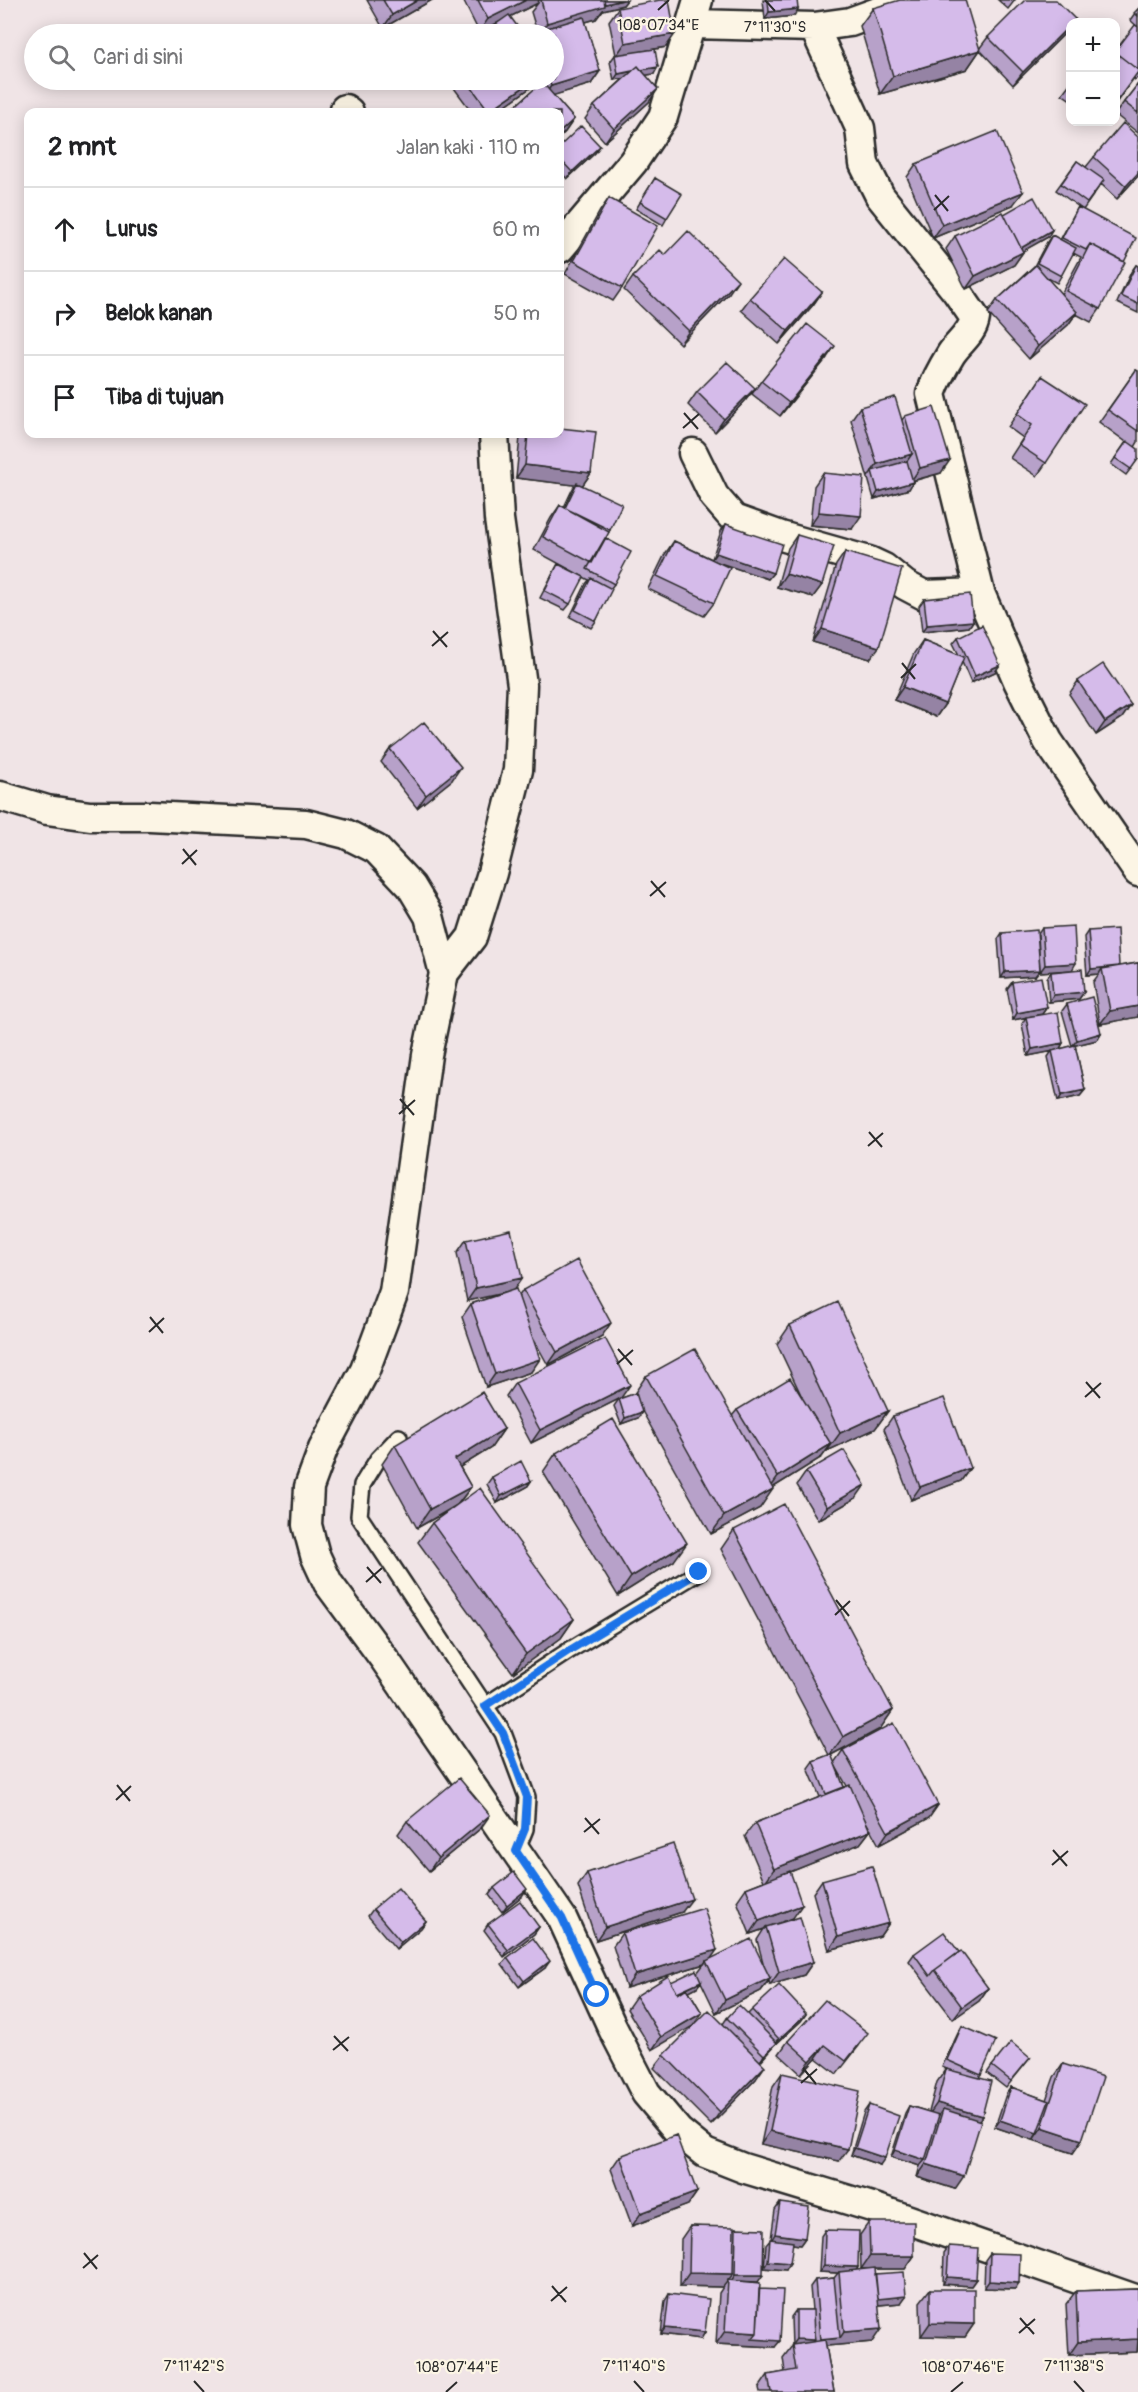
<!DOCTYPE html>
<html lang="id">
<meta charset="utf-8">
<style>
body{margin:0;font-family:Pangolin,sans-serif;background:#f2f2f2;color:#202124}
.controls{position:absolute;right:18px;top:18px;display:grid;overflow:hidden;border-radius:12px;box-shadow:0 3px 15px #0003}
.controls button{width:54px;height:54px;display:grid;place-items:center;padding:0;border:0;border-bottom:2px solid #e0e0e0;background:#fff;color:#202124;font:30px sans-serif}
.stop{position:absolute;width:18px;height:18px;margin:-14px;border:4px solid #1a73e8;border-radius:50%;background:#fff}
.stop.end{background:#1a73e8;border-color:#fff;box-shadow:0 2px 6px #0008}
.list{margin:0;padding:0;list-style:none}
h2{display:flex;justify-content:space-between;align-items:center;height:78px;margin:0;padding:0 24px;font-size:26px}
h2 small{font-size:20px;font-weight:400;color:#757577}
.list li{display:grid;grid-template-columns:39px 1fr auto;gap:18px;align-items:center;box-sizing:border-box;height:84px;padding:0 24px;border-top:2px solid #e0e0e0}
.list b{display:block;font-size:22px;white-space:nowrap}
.list em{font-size:20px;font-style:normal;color:#757577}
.icon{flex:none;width:33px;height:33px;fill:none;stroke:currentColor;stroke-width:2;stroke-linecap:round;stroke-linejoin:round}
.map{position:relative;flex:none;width:1138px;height:2392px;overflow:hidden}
.search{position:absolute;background:#fff;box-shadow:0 3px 15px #0003;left:24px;top:24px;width:540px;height:66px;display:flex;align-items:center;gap:15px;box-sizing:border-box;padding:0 21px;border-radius:33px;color:#757577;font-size:22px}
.panel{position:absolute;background:#fff;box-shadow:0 3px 15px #0003;left:24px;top:108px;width:540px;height:330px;border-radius:12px}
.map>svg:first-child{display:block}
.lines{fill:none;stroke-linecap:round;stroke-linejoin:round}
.lane-casing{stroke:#2b2b2b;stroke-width:20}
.street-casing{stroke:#2b2b2b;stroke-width:33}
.lane{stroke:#fcf5e5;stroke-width:15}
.street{stroke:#fcf5e5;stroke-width:28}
.wall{fill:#b7a1c9;stroke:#2b2b2b;stroke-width:1.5;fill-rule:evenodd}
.shaded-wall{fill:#9583a4;stroke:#2b2b2b;stroke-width:1.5}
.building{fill:#d5bbea;stroke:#2b2b2b;stroke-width:1.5}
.route{stroke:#1a73e8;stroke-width:8}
.ticks{fill:none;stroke:#2b2b2b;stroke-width:2}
.ticks-label{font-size:15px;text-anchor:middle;fill:#2b2b2b;stroke:#fcf5e5;stroke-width:4.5;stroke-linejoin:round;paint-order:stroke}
</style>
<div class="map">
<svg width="1138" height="2392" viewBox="0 0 1138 2392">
<rect width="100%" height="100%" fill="#f0e4e6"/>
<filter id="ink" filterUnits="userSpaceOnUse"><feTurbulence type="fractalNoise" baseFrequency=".0167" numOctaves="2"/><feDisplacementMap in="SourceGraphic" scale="12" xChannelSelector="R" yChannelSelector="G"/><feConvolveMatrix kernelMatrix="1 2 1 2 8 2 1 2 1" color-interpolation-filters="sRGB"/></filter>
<g filter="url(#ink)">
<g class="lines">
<g class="lane-casing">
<path id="lane" d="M399,1437L378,1459L362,1485L359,1516L503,1733L527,1797L525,1829L516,1851
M485,1706L570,1650L699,1572"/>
</g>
<g class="street-casing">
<path id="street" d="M692,24L814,27L850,22L911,0
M814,27L860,128L864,164L880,196L957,292L975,318C973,333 959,342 951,354C943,367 936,379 931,394L980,593L1018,681L1048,741L1138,872
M345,109L349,112
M560,248L633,162L663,117L698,0
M693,453L714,496L734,519L781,536L869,561L884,568L905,585L924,595L980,593
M0,796L47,810L90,816H150L306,824L346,834L376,849L411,886L429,916L444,973L427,1055L394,1292L365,1370L323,1449L309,1487L307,1525L315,1555L328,1583L385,1660L562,1918L613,2029L646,2093L678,2131L705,2153L743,2168L875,2208L1138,2300
M444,973L472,937L492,873L518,770L522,685L499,519L494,434"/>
</g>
<use href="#lane" class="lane"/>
<use href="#street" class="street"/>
</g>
<path class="wall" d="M367,0H432L383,28Z
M463,0H627L623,5L603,10L596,19L585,22L600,71L591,84L553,95L574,119L565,132L560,137V112H509L538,86L536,80L530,88L496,112H472L448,80H554V34H533L534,32H537L531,12L538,3L479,32Z
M763,0H797L794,16L765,19Z
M998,0H1015L1008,9Z
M618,8L666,47L650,50L654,74L645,75L649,102L605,142L585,119L594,106L624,78L614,80L610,62L615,55H616L609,21Z
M873,8L979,49L988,37L1075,19L1073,22H1071V26L1066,32L1013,85L980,50L967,69L880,94L860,26Z
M1138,9V27L1130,20Z
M1138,27V77L1135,80L1134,78L1116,103V50Z
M1071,82V100L1062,94Z
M1138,84V133L1116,115V113L1124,102Z
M1138,137V176L1117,199L1101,184L1083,210L1056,190L1077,161L1086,167L1094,157Z
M560,146H600L595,153L567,179L560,171Z
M916,164L1013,205L933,238L907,177Z
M655,178L667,218L663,225L636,209Z
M609,198L622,288L613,301L565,274L600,211Z
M1078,207L1100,309L1091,322L1076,314L1068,325L1029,359L988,313L997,300L1034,266L1047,242L1052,235L1060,240L1074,214ZM1073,253L1081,257L1061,294L1046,277L1057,283L1061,276Z
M1004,214L1048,237L1022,251L1023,252L1014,265L966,289L946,249L955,236Z
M665,255L729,293L680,344L624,290L633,277Z
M1136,265L1138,266V313L1117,303L1131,272Z
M822,292L813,305L779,344L741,310L750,298Z
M826,359L780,416L752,394L761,381Z
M1136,370L1138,371V442L1135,447L1138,459L1126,475L1111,464L1126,442L1099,422Z
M1042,376L1046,463L1037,476L1010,458L1023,438L1008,427Z
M755,388L745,401L715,432L688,405L697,392Z
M860,407L902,420L905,416L941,473L913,481V482L909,489L874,499L851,420Z
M522,434H560L591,473L582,486L610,530L605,538L614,584L611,588L596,621L591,628L570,617L586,584L589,580L534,550L551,518L560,505L564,507L572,490L575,485L516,478L520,437Z
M823,473L852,529L810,525L814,486Z
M726,524L745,532L773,573L768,579L718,562L714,603L704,616L648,589L665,554L674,541L712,559L721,531Z
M797,535L822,585L813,597L777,587L788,548Z
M845,552L870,659L813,642L836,565Z
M558,564L570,604L565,610L540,598L554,571Z
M924,599L973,621L969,627L922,632L919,606Z
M958,637L995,672L971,683L962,662L945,704L936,717L894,700L914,653L923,640L959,655L953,643Z
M1078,681L1131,705L1122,718L1096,735L1069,694Z
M390,749L452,780L417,808L381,762Z
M1042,928L1072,970L1084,992L1079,999L1049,1002L1047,978L1051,972L1066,970L1040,972L1038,934Z
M1088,931L1119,966L1138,963V1017L1100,1024L1093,982L1099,974L1087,975L1084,937Z
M1002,933L1035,976L1001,978L998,939Z
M1012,982L1047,1007L1042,1014L1013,1020L1007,989Z
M1067,1004L1101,1033L1097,1040L1075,1045L1085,1090L1080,1096L1058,1101L1048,1057L1052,1051L1028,1056L1022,1024L1026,1017L1063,1043L1060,1049L1072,1046L1062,1011Z
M466,1240L519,1296L523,1290L602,1336L548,1365L533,1338L531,1372L486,1387L462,1317L471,1304L507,1292L467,1301L457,1253Z
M790,1325L888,1411L875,1429L827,1451V1450L822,1457L772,1488L760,1508L711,1534L642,1411L638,1418L621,1424L614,1406L619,1399L634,1394L646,1376L732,1416L737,1410L802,1397L777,1344Z
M515,1383L621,1398L531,1443L506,1396Z
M893,1416L970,1468L961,1481L911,1500L884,1429Z
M504,1429L491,1448L460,1467L471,1487L459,1503L574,1619L561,1638L513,1673L418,1542L432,1523L451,1509L417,1528L382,1464L395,1445Z
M556,1453L674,1561L618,1596L543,1472Z
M806,1472L856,1498L818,1520L797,1485Z
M492,1477L531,1481L527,1487L497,1503L487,1484Z
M734,1530L893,1710L880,1729L831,1755L834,1763L843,1750L938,1805L929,1818L879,1845L864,1818L870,1831L860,1844L790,1872L793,1918L784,1922L813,1962L804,1975L770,1985L769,1981L761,1991L716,2013L701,1982L697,1987L689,1991L702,2013L652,2050L627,2009L636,1996L697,1973L704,1964L626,1988L613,1946L622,1933L711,1959L764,1966L757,1940L764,1929L750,1934L737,1901L746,1888L764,1881L745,1836L755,1823L820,1797L808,1768L813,1761L829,1755L721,1549ZM834,1763L847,1786L844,1787Z
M407,1821L481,1828L429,1871L398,1834Z
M587,1873L682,1912L596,1940L578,1886Z
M822,1880L889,1923L880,1936L829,1950L813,1893Z
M494,1888L522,1896L502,1912L489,1895Z
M373,1909L426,1921L421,1928L396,1949L368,1916Z
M488,1924L539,1927L534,1934L504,1957L484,1930Z
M959,1952L988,1988L979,2001L953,2019L909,1961L914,1954Z
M507,1958L545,1968L519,1987L502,1964Z
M752,2010L806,2014L801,2021L775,2045L760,2061L756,2079L711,2125L654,2068L664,2055L723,2024L727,2018L748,2014Z
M962,2026L981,2075L979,2078L982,2116L978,2121L955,2189L917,2177L920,2166L891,2157L905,2113L909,2106L929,2112L937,2082L946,2069L949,2070L942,2067L958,2033Z
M788,2041L859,2046L837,2074L816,2058L801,2074L779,2054Z
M1030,2058L1006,2088L987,2073L992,2066Z
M1063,2064L1082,2140L1073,2153L995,2127L1006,2094L1011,2087L1046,2100L1054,2077Z
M782,2073L839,2161L761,2144L773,2086Z
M869,2105L880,2165L851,2155L864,2112Z
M620,2156L697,2192L688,2205L632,2226L611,2169Z
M780,2203L805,2238L800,2245L792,2244L786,2270L764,2268L766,2245L771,2239L775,2210Z
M869,2222L914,2256L905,2269H875V2274L901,2303L878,2305L872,2342L826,2346L834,2392H760L759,2388L768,2375L785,2372L783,2358L792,2346L791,2317L796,2310H812L810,2287L815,2280L834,2278L838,2273L819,2272L821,2236L825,2230L858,2267L857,2270L867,2269H861L860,2235ZM813,2321L815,2342H812L814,2340Z
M690,2226L734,2229L736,2228L758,2282H747L759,2289L775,2347L716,2344L719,2293L723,2287L680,2286L681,2239Z
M949,2246L976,2279L971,2286L943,2284L944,2253Z
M990,2253L1015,2289L984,2288L985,2260Z
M930,2289L974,2324L965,2337L921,2336L920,2302Z
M1138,2289V2351L1137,2352L1069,2355L1066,2304L1076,2291Z
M669,2294L705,2332L701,2339L661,2334L665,2301Z"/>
<path class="shaded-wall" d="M418,0H432L383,28L392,15Z
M526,0H539L538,3L479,32L488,19Z
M623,0H627L623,5L603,10L596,19L543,34H539L547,23L605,4Z
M798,9L794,16L765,19L769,12Z
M1071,24V26L1066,32L1013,85L1023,72Z
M675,34L666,47L616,56L625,43Z
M980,50L967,69L880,94L893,76Z
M658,67L654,74L614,80L618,74Z
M600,71L591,84L542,99L551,86Z
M534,80H537L530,88L496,112H488Z
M658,89L649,102L605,142L614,129Z
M574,119L565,132L560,137V132Z
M600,146L595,153L567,179L572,172Z
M1138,173V176L1117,199L1126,186Z
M1023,192L1013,205L933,238L942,225Z
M1052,230L1048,237L1016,255L1021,248Z
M1023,252L1014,265L966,289L975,276Z
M738,280L729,293L680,344L689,331Z
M822,292L813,305L779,344L788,331Z
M1077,312L1068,325L1029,359L1038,346Z
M835,346L826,359L780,416L789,403Z
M755,388L745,401L715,432L724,419Z
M912,454L903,467L872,471L868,477L877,464Z
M950,460L941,473L911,481L920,468Z
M525,465L591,473L582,486L516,478Z
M913,482L909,489L874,499L878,492Z
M819,512L861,516L852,529L810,525Z
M716,553L773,573L768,579L711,560Z
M786,574L822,585L813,597L777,587Z
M973,621L969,627L922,632L927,625Z
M822,629L879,647L870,659L813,642Z
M1000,665L995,672L971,683L975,676Z
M903,687L945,704L936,717L894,700Z
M1131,705L1122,718L1096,735L1105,722Z
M461,767L452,780L417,808L426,795Z
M1076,963L1072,970L1040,972L1045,965Z
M1119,966L1102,969L1099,974L1087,975L1091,969Z
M1040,970L1035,976L1001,978L1005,972Z
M1084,992L1079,999L1049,1002L1053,995Z
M1138,1006V1017L1100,1024L1110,1011Z
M1047,1007L1042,1014L1013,1020L1017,1013Z
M1101,1033L1097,1040L1072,1046L1077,1040Z
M1063,1043L1059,1050L1028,1056L1032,1049Z
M1085,1090L1080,1096L1058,1101L1062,1095Z
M522,1278L513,1291L467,1301L476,1288Z
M611,1323L602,1336L548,1365L557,1352Z
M540,1359L531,1372L486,1387L495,1374Z
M630,1385L621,1398L531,1443L540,1430Z
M888,1411L875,1429L827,1451L840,1433Z
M642,1412L638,1418L621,1424L625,1418Z
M504,1429L491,1448L442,1478L455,1459Z
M831,1444L822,1457L769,1490L778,1477Z
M970,1468L961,1481L911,1500L920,1487Z
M531,1481L527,1487L497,1503L501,1496Z
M865,1485L856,1498L818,1520L827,1507Z
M471,1487L457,1505L417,1528L430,1509Z
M773,1489L760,1508L711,1534L724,1516Z
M687,1543L674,1561L618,1596L631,1577Z
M574,1619L561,1638L513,1673L526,1654Z
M893,1710L880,1729L829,1756L843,1737Z
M938,1805L929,1818L879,1845L888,1832Z
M490,1815L481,1828L429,1871L438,1858Z
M870,1831L860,1844L765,1882L774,1869Z
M527,1889L522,1896L502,1912L507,1905Z
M692,1899L682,1912L596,1940L605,1927Z
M802,1905L793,1918L766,1928V1927L764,1929L750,1934L759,1921Z
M426,1921L421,1928L396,1949L401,1942Z
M889,1923L880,1936L829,1950L838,1937Z
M539,1927L534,1934L504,1957L508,1950Z
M717,1950L708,1963L706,1961L704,1964L626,1988L635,1975Z
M550,1961L545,1968L519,1987L524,1981Z
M813,1962L804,1975L770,1985L779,1972Z
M770,1978L761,1991L716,2013L725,2000Z
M701,1981L697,1987L672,2000L676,1993Z
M988,1988L979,2001L953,2019L962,2007Z
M702,2013L693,2026L652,2050L661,2037Z
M806,2014L801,2021L775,2045L760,2062L764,2055L779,2039Z
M825,2045L816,2058L801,2074L810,2061Z
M765,2066L756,2079L711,2125L720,2112Z
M937,2103L982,2116L973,2129L943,2109L936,2119L928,2116Z
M1000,2120L1037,2133L1033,2140L995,2127Z
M1042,2127L1082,2140L1073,2153L1033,2140Z
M770,2131L848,2149L839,2161L761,2144Z
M855,2148L885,2158L880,2165L851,2155Z
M895,2150L925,2160L920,2166L891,2157Z
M926,2164L964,2176L955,2189L917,2177Z
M697,2192L688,2205L632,2226L641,2213Z
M775,2234L805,2238L800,2245L771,2241Z
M870,2256H914L905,2269H861Z
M768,2261L790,2263L786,2270L764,2268Z
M824,2266L858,2267L854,2274L839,2272L838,2273L819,2272Z
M689,2273L733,2274L723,2287L680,2286Z
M735,2275H763L758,2282L731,2281Z
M947,2277L976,2279L971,2286L943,2284Z
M989,2281L1019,2283L1015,2289L984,2288Z
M906,2296L901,2303L868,2306L873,2299Z
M930,2323L974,2324L965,2337L921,2336Z
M665,2328L705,2332L701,2339L661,2334Z
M881,2329L872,2342L816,2347L820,2340L840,2338L844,2332Z
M725,2331L757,2333L780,2341L775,2347L716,2344Z
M796,2339L814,2340L809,2346H791Z
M1138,2339L1137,2352L1069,2355L1078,2342Z"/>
<path class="building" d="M383,0H418L392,15Z
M478,0H526L488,19Z
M541,0H604L605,6L547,23Z
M604,0H623L605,4Z
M660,0H669L675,34L625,43L618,8Z
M768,0H797L798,9L769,12Z
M900,0H965L980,50L893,76L873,8Z
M1025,0H1056L1075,19L1072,22H1071V24L1023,72L988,37Z
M1138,9V16L1134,13Z
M509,15L523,34H482Z
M584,17L600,71L551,86L549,80H554V34H535L534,32Z
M1135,25L1138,27V70L1116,53V50Z
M655,49L658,67L641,70L638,66L632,71L618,74L615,55Z
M1116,53L1138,70V72L1116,102Z
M638,66L658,89L614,129L594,106Z
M466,80H534L489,111Z
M542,82L574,119L560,132V112H511L510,111Z
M1138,84V113L1124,102Z
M1123,123L1138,137V173L1126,186L1094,157Z
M581,126L600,146L572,172L560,159V146Z
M997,131L1023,192L942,225L916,164Z
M1077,161L1104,180L1087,203L1061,184Z
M655,178L682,194L667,218L640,202Z
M1034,197L1052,230L1021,248L1004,214Z
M609,198L658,226L622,288L574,261Z
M1078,207L1136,238L1124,262L1090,244L1086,250L1062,238Z
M1003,212L1023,252L975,276L955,236Z
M688,231L738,280L689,331L633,277L660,250L665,255Z
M1052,235L1076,248L1061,276L1037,263Z
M1090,244L1125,262L1100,309L1066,291Z
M784,259L822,292L788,331L750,298Z
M1036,265L1077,312L1038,346L997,300Z
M1136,265L1138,266V304L1121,296Z
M807,324L835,346L789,403L761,381Z
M727,362L755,388L724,419L697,392Z
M1136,370L1138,371V431L1108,410Z
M1042,376L1085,404L1046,463L1019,445L1032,425L1017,414Z
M895,397L912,454L877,464L860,407Z
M934,407L950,460L920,468L905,416Z
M560,428L596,432L591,473L525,465L528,434H560Z
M1127,441L1138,449V459L1131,469L1115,458Z
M907,461L913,482L878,492L872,471Z
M823,473L864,477L861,516L819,512Z
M577,483L622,504L610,530L565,508Z
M560,505L609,532L592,563L543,537Z
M726,524L746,531L745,532L782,544L773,573L716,553Z
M797,535L834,546L822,585L786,574Z
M605,538L631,552L614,584L587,569Z
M674,541L730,568L714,603L657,576Z
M845,552L902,569L879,647L822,629Z
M558,564L584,577L570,604L545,591Z
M591,578L612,589L596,621L575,610Z
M970,594L973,621L927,625L924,599Z
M982,625L1000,665L975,676L958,637Z
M923,640L964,657L945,704L903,687Z
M1103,664L1131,705L1105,722L1078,681Z
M424,722L461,767L426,795L390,749Z
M1074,926L1076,963L1045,965L1042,928Z
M1117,929L1119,966L1091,969L1088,931Z
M1037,930L1040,970L1005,972L1002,933Z
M1138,963V1006L1110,1011L1102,969Z
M1082,969L1084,992L1053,995L1051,972Z
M1041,977L1047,1007L1017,1013L1012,982Z
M1092,997L1101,1033L1077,1040L1067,1004Z
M1058,1012L1063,1043L1032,1049L1026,1017Z
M1075,1045L1085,1090L1062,1095L1052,1051Z
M511,1230L522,1278L476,1288L466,1240Z
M577,1260L611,1323L557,1352L523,1290Z
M516,1289L540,1359L495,1374L471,1304Z
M838,1302L888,1411L840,1433L790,1325Z
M605,1338L630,1385L540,1430L515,1383Z
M695,1349L773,1489L724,1516L646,1376Z
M790,1378L831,1444L778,1477L737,1410Z
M482,1392L504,1429L455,1459L471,1487L430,1509L395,1445Z
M636,1393L642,1412L625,1418L619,1399Z
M944,1398L970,1468L920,1487L893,1416Z
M613,1419L687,1543L631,1577L556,1453Z
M844,1450L865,1485L827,1507L806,1472Z
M521,1461L531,1481L501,1496L492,1477Z
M480,1488L574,1619L526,1654L432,1523Z
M784,1504L893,1710L843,1737L734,1530Z
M894,1723L938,1805L888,1832L843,1750Z
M831,1754L844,1787L826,1794L813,1761Z
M459,1778L490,1815L438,1858L407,1821Z
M850,1785L870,1831L774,1869L755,1823Z
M673,1844L692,1899L605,1927L587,1873Z
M872,1866L889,1923L838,1937L822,1880Z
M790,1871L802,1905L759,1921L746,1888Z
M514,1872L527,1889L507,1905L494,1888Z
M398,1888L426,1921L401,1942L373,1909Z
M520,1901L539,1927L508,1950L488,1924Z
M704,1908L717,1950L635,1975L622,1933Z
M800,1917L813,1962L779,1972L766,1927Z
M944,1932L959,1952L935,1970L930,1976L914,1954Z
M533,1938L550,1961L524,1981L507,1958Z
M751,1939L770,1978L725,2000L706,1961Z
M961,1951L988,1988L962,2007L935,1970Z
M696,1970L701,1981L677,1992L671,1982Z
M668,1976L678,1994L687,1988L702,2013L661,2037L636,1996Z
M779,1985L806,2014L779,2039L752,2010Z
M825,2000L868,2033L846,2061L825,2045L810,2061L788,2041Z
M739,2005L777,2043L764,2055L727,2018Z
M709,2010L765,2066L720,2112L664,2055Z
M962,2026L996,2041L981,2075L947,2060Z
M1011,2042L1030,2058L1011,2081L992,2066Z
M1063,2064L1103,2077L1082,2140L1042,2127Z
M946,2069L991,2081L982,2116L937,2103Z
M782,2073L860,2091L848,2149L770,2131Z
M1011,2087L1049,2101L1037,2133L1000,2120Z
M869,2105L899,2116L885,2158L855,2148Z
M909,2106L939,2115L925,2160L895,2150Z
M943,2109L981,2121L964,2176L926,2164Z
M676,2135L697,2192L641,2213L620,2156Z
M780,2203L809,2207L805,2238L775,2234Z
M869,2222H914V2256H870Z
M690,2226L734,2227L733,2274L689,2273Z
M736,2228L764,2229L763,2275H735Z
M825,2230L859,2231L858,2267L824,2266Z
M770,2239L793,2242L790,2263L768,2261Z
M949,2246L978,2248L976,2279L947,2277Z
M990,2253L1020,2254L1019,2283L989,2281Z
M875,2268L881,2329L844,2332L839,2272Z
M904,2272L906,2296L878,2299L875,2274Z
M834,2278L840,2338L820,2340L815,2280Z
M728,2280L760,2283L757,2333L725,2331Z
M759,2289L783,2290L780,2341L752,2339L757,2333Z
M930,2289H974V2324L930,2323Z
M1138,2289V2339L1078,2342L1076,2291Z
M669,2294L709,2299L705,2332L665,2328Z
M796,2310H813L814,2340L796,2339Z
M825,2340L834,2392H771L768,2375L796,2370L792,2345Z"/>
</g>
<g class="lines" filter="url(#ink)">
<path class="route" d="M597,1995L562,1918L516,1851L525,1829L527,1797L503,1733L485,1706L570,1650L699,1572"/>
</g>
<path class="ticks" d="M765,0L775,11M658,10L669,0M935,195L948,211M934,210L949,196M684,413L698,429M683,428L699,414M433,631L447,647M432,646L448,632M902,663L915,679M901,678L916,664M183,849L196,865M182,864L197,850M651,881L665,897M650,896L666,882M400,1099L414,1115M399,1114L415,1100M869,1132L882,1147M868,1146L883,1133M150,1317L163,1333M149,1332L164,1318M618,1349L632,1365M617,1364L633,1350M1086,1382L1100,1398M1085,1397L1101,1383M367,1567L381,1583M366,1582L382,1568M836,1600L849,1616M835,1615L850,1601M117,1785L130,1801M116,1800L131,1786M585,1818L599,1834M584,1832L600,1819M1053,1850L1067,1866M1052,1865L1068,1851M334,2036L348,2051M333,2050L349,2037M803,2068L816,2084M801,2083L817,2069M84,2253L97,2269M83,2268L98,2255M552,2286L566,2302M551,2301L567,2287M1020,2318L1034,2334M1019,2333L1035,2319M194,2381L204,2392M634,2381L644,2392M1074,2381L1084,2392M446,2392L457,2382M951,2392L963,2382"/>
<g class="ticks-label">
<text x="658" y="30">108°07'34"E</text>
<text x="775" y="32">7°11'30"S</text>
<text x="194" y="2371">7°11'42"S</text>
<text x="634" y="2371">7°11'40"S</text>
<text x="1074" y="2371">7°11'38"S</text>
<text x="457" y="2372">108°07'44"E</text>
<text x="963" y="2372">108°07'46"E</text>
</g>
</svg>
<div class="controls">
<button>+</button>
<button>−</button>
</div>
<div class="stop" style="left:597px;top:1995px"></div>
<div class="stop end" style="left:699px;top:1572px"></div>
<div class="search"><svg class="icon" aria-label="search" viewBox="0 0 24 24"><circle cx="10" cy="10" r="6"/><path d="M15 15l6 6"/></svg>Cari di sini</div>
<section class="panel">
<h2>2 mnt<small>Jalan kaki · 110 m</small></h2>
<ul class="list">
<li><svg class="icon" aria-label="ahead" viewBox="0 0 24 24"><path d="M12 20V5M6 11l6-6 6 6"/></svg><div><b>Lurus</b></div><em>60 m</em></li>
<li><svg class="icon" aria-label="right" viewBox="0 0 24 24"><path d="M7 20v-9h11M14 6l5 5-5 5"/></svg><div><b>Belok kanan</b></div><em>50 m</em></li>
<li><svg class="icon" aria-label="arrive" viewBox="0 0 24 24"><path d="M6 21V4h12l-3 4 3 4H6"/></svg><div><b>Tiba di tujuan</b></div></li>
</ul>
</section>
</div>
